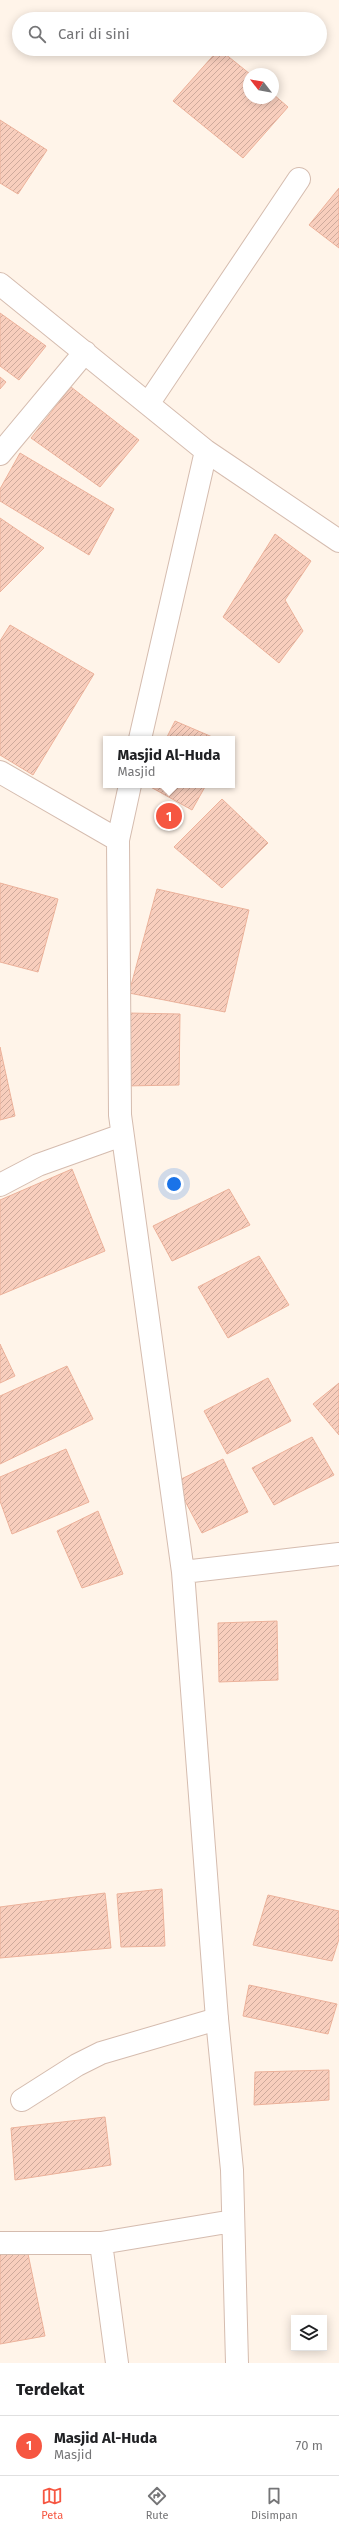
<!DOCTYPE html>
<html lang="id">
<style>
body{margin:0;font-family:"Fira Sans",sans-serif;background:#f2f2f2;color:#202124}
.controls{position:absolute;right:12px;bottom:12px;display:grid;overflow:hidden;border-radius:0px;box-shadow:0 2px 10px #0003}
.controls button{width:36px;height:36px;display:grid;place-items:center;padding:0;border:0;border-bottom:1px solid #e0e0e0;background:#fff;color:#202124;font:20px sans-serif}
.compass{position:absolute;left:243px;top:68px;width:36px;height:36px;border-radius:50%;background:#fff;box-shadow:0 2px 10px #0003;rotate:301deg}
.you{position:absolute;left:174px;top:1184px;width:14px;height:14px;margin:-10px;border:3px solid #fff;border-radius:50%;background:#1a73e8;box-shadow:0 0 0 6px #1a73e833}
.badge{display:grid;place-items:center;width:26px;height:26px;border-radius:50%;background:#f65641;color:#fff;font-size:13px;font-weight:700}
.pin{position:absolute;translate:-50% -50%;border:2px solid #fff;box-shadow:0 1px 4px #0006}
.popup{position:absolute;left:103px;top:736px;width:132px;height:52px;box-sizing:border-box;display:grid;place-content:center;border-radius:0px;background:#fff;filter:drop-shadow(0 1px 3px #0005);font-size:13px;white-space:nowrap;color:#757577}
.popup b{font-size:15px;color:#202124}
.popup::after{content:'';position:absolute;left:50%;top:100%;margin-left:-8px;border:8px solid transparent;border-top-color:#fff}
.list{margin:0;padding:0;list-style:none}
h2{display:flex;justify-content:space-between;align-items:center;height:52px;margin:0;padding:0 16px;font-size:17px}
h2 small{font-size:13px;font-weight:400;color:#757577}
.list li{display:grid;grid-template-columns:26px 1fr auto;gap:12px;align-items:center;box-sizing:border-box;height:60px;padding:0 16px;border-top:1px solid #e0e0e0}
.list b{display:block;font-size:15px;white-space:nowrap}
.list p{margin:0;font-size:13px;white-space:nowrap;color:#757577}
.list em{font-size:13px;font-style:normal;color:#757577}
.icon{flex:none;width:22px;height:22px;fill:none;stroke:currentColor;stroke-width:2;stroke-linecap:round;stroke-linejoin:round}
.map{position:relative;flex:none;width:339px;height:2363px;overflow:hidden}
.search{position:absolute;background:#fff;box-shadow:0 2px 10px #0003;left:12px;right:12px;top:12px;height:44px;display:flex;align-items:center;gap:10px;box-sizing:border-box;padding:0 14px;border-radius:22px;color:#757577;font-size:15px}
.sheet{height:112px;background:#fff}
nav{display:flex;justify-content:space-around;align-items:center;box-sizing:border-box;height:56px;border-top:1px solid #e0e0e0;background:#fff;font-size:11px;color:#757577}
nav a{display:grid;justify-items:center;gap:2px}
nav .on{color:#f65641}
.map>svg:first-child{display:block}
.building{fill:url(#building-hatch);stroke:#ecb29b}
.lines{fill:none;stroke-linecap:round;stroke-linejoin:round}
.service-casing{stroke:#d5bcaf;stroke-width:24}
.minor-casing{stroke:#d5bcaf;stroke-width:24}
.service{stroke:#fff;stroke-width:22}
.minor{stroke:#fff;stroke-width:22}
</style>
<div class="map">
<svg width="339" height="2363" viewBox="0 0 339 2363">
<defs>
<pattern id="building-hatch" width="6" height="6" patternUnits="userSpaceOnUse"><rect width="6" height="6" fill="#f8cebd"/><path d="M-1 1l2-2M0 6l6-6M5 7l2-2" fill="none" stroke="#ceaa9c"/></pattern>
</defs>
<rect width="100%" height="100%" fill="#fff4e9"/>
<path class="building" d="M219,49L250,74L249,98H273V94L288,107L243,158L173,101Z
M0,120L47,150L18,194L0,183Z
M339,188V248L309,225Z
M0,313L46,346L19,380L0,366Z
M0,377L6,382L0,389Z
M71,387L139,440L100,487L31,438Z
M20,453L114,509L89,555L0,501V489Z
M0,518L44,548L0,592Z
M275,534L311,561L285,600L303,631L279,663L223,617Z
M10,625L94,674L33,775L0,755V641Z
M175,721L217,739H166Z
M147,785H206L192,810Z
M222,799L268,843L222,888L174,847Z
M0,883L58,899L38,972L0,962Z
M157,889L249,910L225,1012L129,993Z
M128,1013L180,1014L179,1085L124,1086Z
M0,1047L15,1116L0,1120Z
M72,1169L105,1251L0,1295V1200Z
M229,1189L250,1225L172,1261L153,1226Z
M259,1256L289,1305L228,1338L198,1287Z
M0,1344L15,1376L0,1383Z
M67,1366L93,1419L0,1464V1396Z
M268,1378L291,1421L227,1454L204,1411Z
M339,1383V1435L313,1404Z
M312,1437L334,1475L274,1505L252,1468Z
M66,1449L89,1502L12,1534L0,1501V1477Z
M223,1459L248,1512L202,1533L175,1482Z
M98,1511L123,1574L82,1588L57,1531Z
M277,1621L278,1680L219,1682L218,1623Z
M162,1889L165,1946L121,1947L117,1894Z
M105,1893L111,1948L0,1958V1907Z
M268,1895L339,1911V1939L332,1961L253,1945Z
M249,1985L337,2004L328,2034L243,2016Z
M329,2070V2100L254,2105L255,2072Z
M105,2117L111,2165L15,2180L11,2128Z
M27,2249L45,2336L0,2344V2252Z"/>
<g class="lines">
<g class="service-casing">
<path id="service" d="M22,2100L77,2065L101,2053L217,2019"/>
</g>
<g class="minor-casing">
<path id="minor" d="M0,284L206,451
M148,404L299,179
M0,454L85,352
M140,739L206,451L339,541
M0,772L118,840
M130,785L118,840L120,1115L183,1572L217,2019L232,2170L237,2363
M0,1185L38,1165L122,1135
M183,1572L339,1554
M0,2243H101L233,2221
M101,2243L117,2363"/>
</g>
<use href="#service" class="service"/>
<use href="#minor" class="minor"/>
</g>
</svg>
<div class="controls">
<button><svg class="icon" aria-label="layers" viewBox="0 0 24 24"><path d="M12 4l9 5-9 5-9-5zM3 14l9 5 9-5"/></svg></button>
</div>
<svg class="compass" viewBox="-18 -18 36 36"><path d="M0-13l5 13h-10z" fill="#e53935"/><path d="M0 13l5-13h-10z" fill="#757577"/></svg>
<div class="you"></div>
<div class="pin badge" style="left:169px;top:816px">1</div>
<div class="popup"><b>Masjid Al-Huda</b>Masjid</div>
<div class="search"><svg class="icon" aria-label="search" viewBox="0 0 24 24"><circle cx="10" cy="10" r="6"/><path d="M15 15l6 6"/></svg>Cari di sini</div>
</div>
<section class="sheet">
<h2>Terdekat<small></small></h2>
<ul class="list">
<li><span class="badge">1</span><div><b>Masjid Al-Huda</b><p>Masjid</p></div><em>70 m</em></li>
</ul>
</section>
<nav>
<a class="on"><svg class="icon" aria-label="map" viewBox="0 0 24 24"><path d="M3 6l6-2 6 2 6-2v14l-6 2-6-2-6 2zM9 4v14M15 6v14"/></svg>Peta</a>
<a><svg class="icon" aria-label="directions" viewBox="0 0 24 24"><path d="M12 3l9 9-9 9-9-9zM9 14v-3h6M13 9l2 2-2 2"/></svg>Rute</a>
<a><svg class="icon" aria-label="saved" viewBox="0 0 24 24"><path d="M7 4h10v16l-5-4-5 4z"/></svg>Disimpan</a>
</nav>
